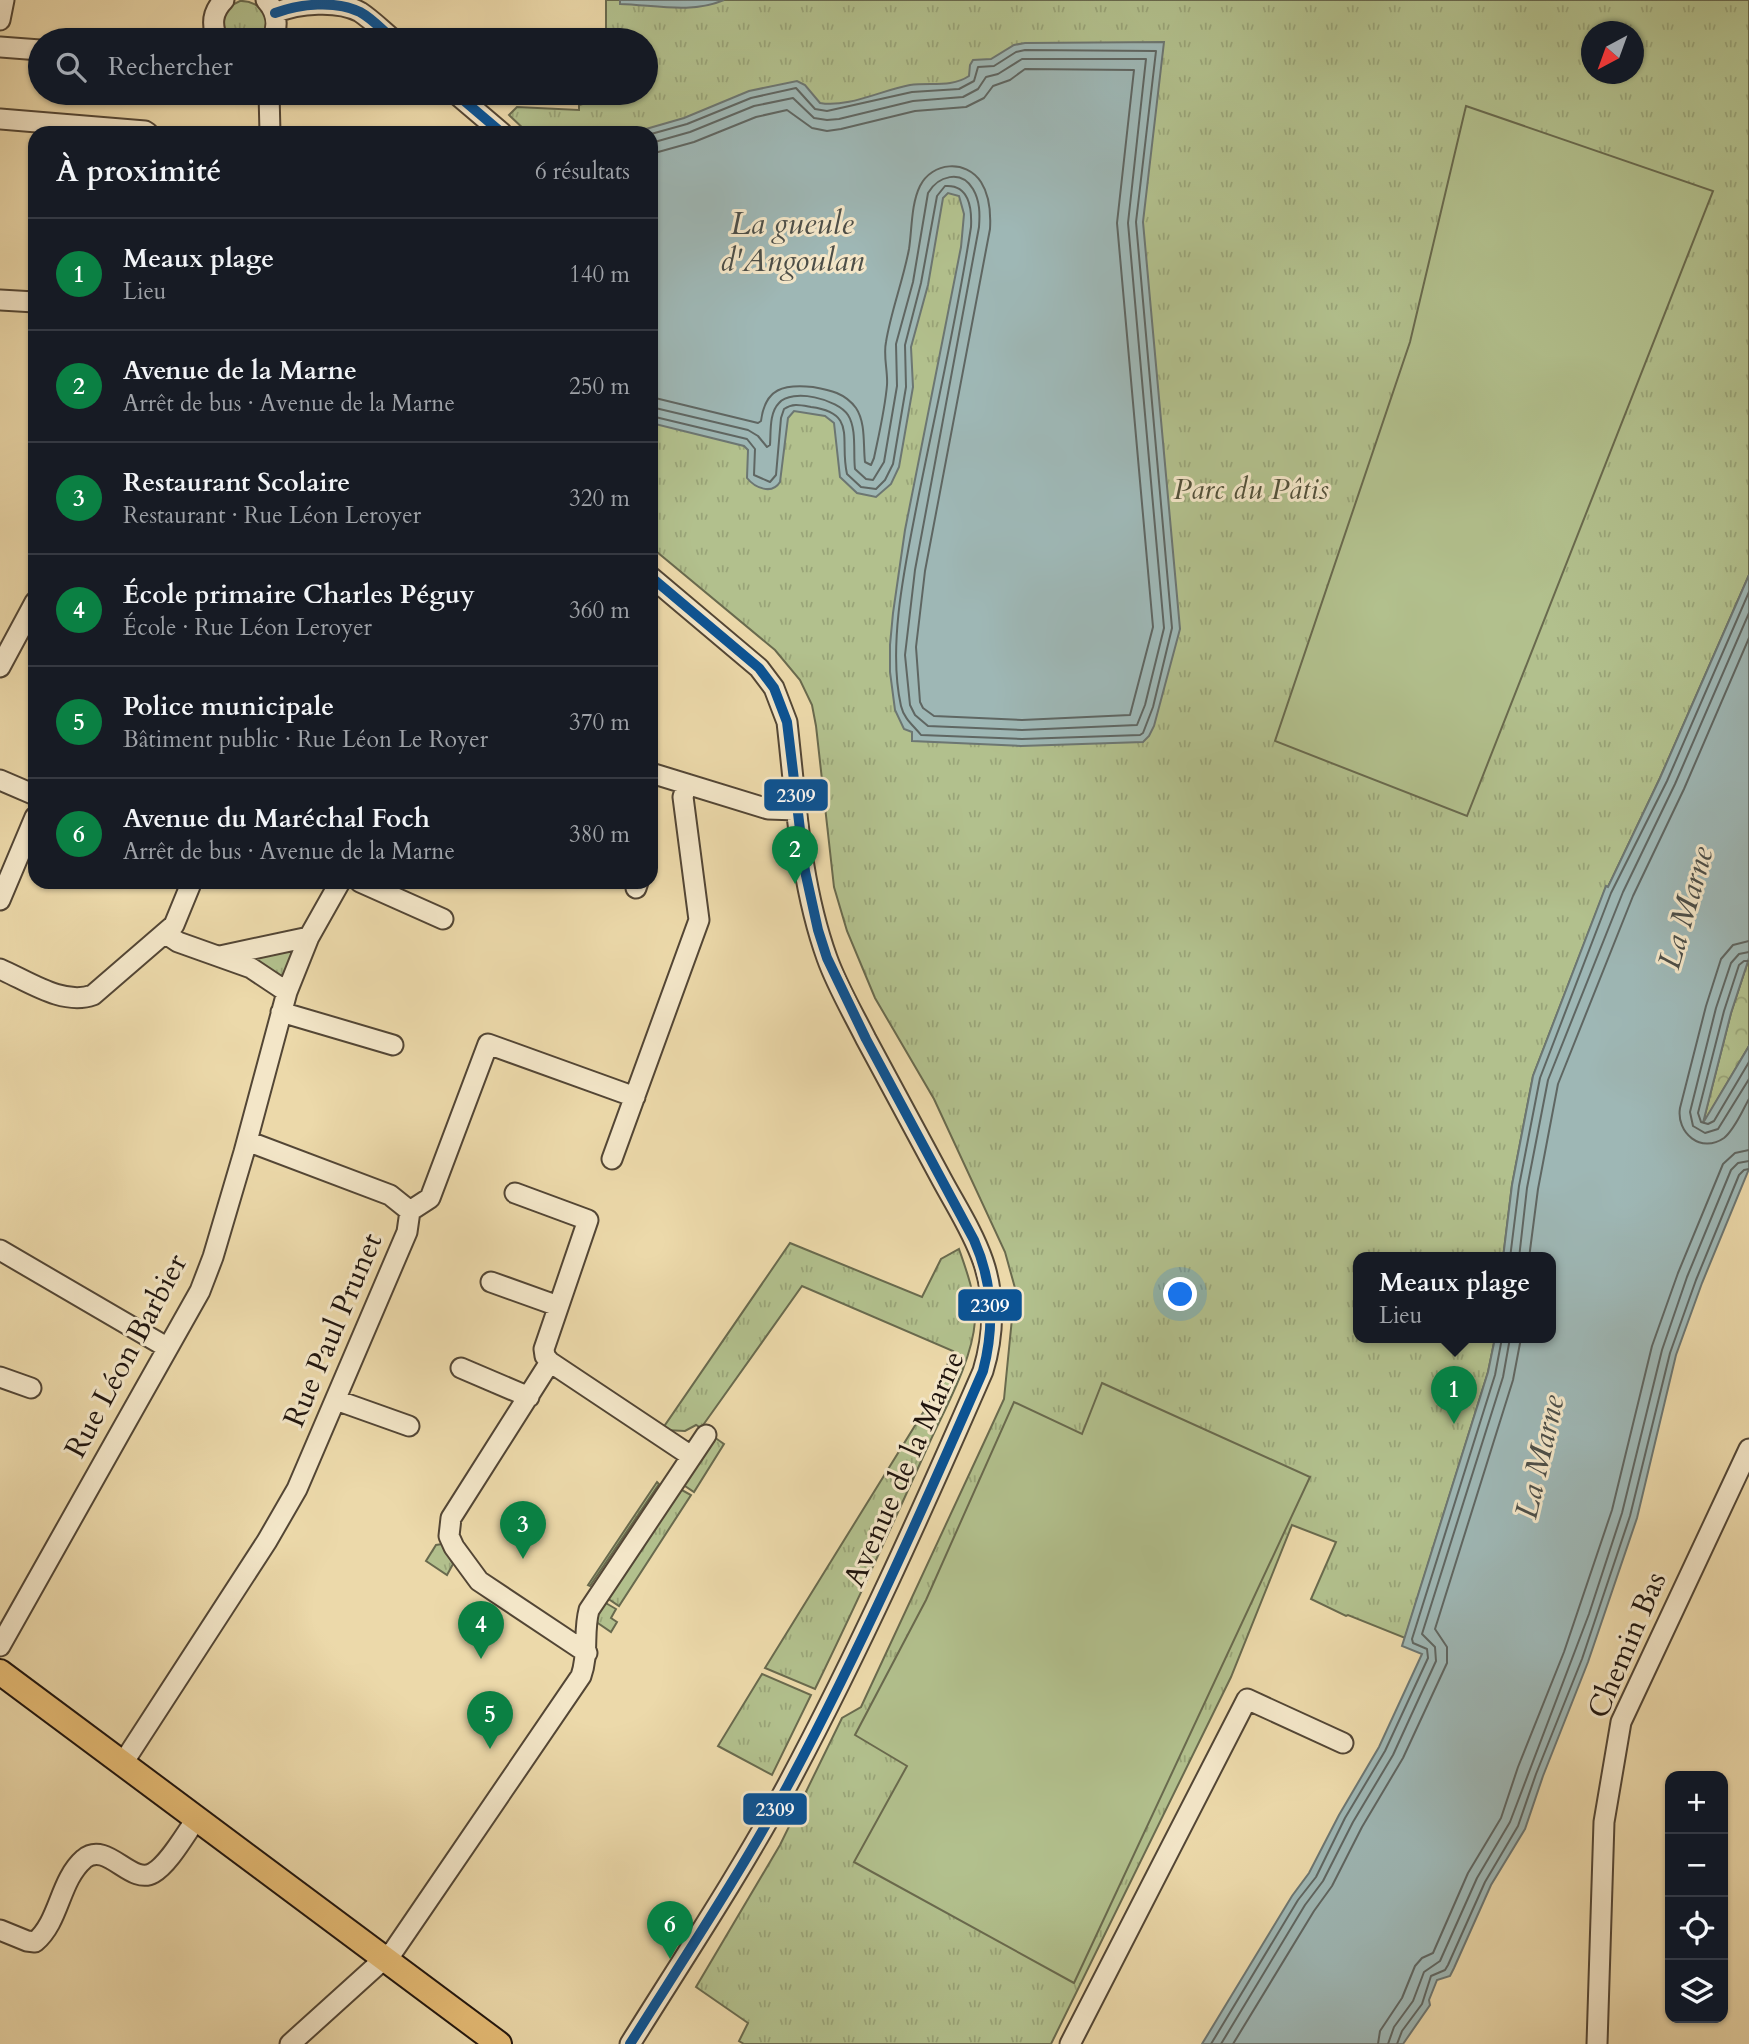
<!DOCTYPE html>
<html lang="fr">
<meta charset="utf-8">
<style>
body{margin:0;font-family:Cardo,serif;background:#20242c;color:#f1f3f6}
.controls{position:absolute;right:21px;bottom:21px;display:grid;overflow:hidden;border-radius:14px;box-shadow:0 2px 5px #0004}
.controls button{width:63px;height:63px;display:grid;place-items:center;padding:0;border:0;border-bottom:2px solid #363941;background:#171b24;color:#f1f3f6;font:35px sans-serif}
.compass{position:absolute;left:1581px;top:21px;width:63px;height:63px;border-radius:50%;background:#171b24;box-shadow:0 2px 5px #0004;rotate:221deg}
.you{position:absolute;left:1181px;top:1295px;width:24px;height:24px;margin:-18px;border:5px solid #fff;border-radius:50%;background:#1a73e8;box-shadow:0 0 0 10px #1a73e833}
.badge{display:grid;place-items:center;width:46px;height:46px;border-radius:50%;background:#0b8043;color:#fff;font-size:23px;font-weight:700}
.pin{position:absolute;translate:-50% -58px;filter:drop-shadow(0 2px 4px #0008)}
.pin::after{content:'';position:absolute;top:37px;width:24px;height:21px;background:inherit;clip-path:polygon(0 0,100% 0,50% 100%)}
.popup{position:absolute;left:1353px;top:1252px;width:203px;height:91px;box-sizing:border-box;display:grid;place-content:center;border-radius:14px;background:#171b24;filter:drop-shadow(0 2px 5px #0005);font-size:23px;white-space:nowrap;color:#9ea1a6}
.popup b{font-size:26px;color:#f1f3f6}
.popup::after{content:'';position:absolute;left:50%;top:100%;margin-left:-14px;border:14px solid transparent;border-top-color:#171b24}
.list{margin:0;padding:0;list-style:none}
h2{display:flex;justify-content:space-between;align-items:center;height:91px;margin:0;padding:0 28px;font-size:30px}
h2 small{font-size:23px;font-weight:400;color:#9ea1a6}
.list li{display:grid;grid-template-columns:46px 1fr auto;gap:21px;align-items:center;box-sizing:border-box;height:112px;padding:0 28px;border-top:2px solid #363941}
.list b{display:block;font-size:26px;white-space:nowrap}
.list p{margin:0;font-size:23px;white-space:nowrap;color:#9ea1a6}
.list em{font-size:23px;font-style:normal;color:#9ea1a6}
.icon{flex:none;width:38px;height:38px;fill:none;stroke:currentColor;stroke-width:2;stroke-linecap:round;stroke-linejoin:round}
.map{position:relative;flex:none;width:1749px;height:2044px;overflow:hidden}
.search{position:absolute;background:#171b24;box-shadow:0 2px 5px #0004;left:28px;top:28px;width:630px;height:77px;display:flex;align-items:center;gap:18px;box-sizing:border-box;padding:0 24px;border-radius:38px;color:#9ea1a6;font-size:26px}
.panel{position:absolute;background:#171b24;box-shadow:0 2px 5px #0004;left:28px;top:126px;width:630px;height:763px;border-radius:21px}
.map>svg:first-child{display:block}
.grass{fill:url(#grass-tufts);stroke:#696a4e;stroke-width:2;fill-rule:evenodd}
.forest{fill:url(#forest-crowns);stroke:#696a4e;stroke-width:2}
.garden{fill:#b2c08d;stroke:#696a4e;stroke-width:2}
.water{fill:#9eb7b5;stroke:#6c7672;stroke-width:2}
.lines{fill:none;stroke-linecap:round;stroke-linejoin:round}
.shore{stroke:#5f6662;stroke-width:2}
.minor-casing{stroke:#534635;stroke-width:23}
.major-casing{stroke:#20150e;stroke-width:28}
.minor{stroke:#f3e6c8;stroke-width:19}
.major{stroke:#e6bc75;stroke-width:24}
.bus-1-casing{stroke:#f3e6c8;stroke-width:16}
.bus-1{stroke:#0b5394;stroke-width:10}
.labels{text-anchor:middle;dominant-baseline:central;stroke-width:6;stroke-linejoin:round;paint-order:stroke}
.park-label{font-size:30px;font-style:italic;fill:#53513a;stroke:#f3e6c8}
.street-label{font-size:30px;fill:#20150e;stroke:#f3e6c8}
.water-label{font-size:32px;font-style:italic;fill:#4c4e48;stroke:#f3e6c8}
.line-badge{stroke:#f3e6c8;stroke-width:2.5}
.badge-label{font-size:19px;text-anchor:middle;font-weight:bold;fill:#fff}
</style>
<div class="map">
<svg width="1749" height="2044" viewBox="0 0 1749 2044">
<defs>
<pattern id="grass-tufts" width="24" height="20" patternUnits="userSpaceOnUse" patternTransform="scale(1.75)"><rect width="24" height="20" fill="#b2c08d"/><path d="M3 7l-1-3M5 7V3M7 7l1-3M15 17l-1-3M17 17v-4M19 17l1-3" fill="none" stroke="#99a478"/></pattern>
<pattern id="forest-crowns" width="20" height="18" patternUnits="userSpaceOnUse" patternTransform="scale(1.75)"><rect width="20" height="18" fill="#b2c08d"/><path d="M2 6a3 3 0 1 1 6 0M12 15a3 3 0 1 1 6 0" fill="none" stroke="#99a478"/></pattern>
</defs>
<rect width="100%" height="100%" fill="#ecd9aa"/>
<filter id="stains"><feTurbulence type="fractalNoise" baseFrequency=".00286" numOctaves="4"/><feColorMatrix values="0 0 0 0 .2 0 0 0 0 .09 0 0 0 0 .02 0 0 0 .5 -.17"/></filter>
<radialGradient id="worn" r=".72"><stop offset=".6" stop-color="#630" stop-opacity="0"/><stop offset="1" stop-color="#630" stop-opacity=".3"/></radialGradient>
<path class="grass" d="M606,0H1749V575L1660,778L1608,887H1606L1533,1076L1512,1185L1503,1258H1358V1338H1495L1488,1372L1405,1638L1348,1615L1346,1616L1311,1599L1336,1542L1292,1525L1231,1677L1051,2044H744L739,2041L748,2023L696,1987L780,1845L842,1718L861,1707L987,1436L1004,1399L1015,1288L1005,1252L934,1099L875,998L847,931L834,887L816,726L812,705L800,680L775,650L651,547V133H528L509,115L517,107L579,110V105L608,97V93H646V40H606ZM1592,32H1634V74H1592Z
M240,1C262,0 274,22 261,40H227L221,19L228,7Z
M288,947L293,956L285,979L240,957Z
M790,1243L922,1297L941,1259L959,1249C967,1272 976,1296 975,1321C972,1362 944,1410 928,1446C891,1528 854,1609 815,1689L765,1668L937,1390L953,1351L802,1286L701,1428L696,1425L685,1431L665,1430L663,1428Z
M714,1437L724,1444L694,1492L682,1484Z
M657,1482L659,1484L590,1586L588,1585Z
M680,1489L691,1495L619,1606L607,1598Z
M442,1544L453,1564L447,1575L426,1561L436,1545Z
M604,1602L616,1609L611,1618L617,1622L611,1632L592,1619Z
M762,1674L811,1695L772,1775L718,1746Z"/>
<path class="forest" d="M1749,958V1046L1702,1126L1731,1013Z"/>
<path class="garden" d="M1466,106L1713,191L1467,816L1275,741L1410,342Z
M1102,1383L1310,1477L1074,1983L854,1862L907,1766L855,1735L926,1600L1014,1402L1082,1434Z"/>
<path class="water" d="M620,0H724C691,14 655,5 620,4Z
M1164,42L1143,222L1180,629L1154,726L1149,736L1143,742L1021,746L912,741V732L904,729L895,710L890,672V645L893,613L905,530L961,247L964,214L959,196L948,193L943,198L928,285L911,347L913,387L899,467L891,484L876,497L857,493L840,477L834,423L825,416L794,411L788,418L780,482C772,495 755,488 747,478L748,450L744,446L651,423V133H632L684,118L749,91L797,81L805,85L820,103C848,108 882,90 910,85C930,82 951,88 969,76L970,65L973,60L991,59L1014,45L1025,43Z
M1749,575V958L1731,1013L1703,1123L1749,1046V1169L1702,1283L1676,1355L1637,1518L1588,1662L1543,1776L1525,1829L1491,1885L1454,1968L1450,1976L1437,1980L1429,2000L1430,2005L1403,2044H1202L1292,1896L1309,1873L1339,1815L1379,1747L1422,1654L1402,1646L1488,1372L1495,1338H1550V1258H1503L1512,1185L1533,1076L1606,886L1608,887L1660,778Z"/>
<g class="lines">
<path class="shore" d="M651,134L687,124L751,98L796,88L815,109L827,111L912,92L959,89L974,81L978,67L994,66L1016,52L1025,50L1156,51L1136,222L1172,628L1153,707L1143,733L1140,735L1022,739L921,735C914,726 904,719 901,706C887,644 906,561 918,499C936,409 957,318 971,227C972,208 969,184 945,186L937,196L921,283L905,345L906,387L893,464L885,480L876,489L861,487L847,474C839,440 858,413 811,407C800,405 793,403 784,409L781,418L776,475L770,482L754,475L755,449L747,439L651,416
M651,143L690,132L754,106L793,98L814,118L827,120L839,119L913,101L963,97L978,89L986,77L998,74L1022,59H1146L1128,223L1164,628L1145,705L1137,725L1022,730L928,726L915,715L910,705L905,655L915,570L979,227C980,214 980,201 973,189C961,169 938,176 928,193L913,282L896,344L897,386L884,462L873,480L866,479L855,469C853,453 857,429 848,415C838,399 792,388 779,403C769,413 771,432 770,445L767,447L758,436L748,430L651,407
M651,154L694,142L756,117L787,110L812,128L827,131L841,129L915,111L966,107L984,98L993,86L1010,80L1025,69L1134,70L1117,223L1153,627L1130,715L1022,720L934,716L923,708L920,702L916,647L925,571L990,229C991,212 990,196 981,182C966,159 932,162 920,186C911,204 912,230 909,249C903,281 891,311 886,342C883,356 888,371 887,385C885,409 879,434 874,458L871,465L865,462C863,445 866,423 856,408C845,393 830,390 813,387C784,384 765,388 761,421L758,423L651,397
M1749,941L1733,945L1721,959L1706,1006L1680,1108C1676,1133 1701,1154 1724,1138C1735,1129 1742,1111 1749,1099
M1749,952L1739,954L1731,963L1716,1008L1690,1112L1693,1126L1705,1133L1718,1129L1749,1079
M1749,961H1744L1739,965L1724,1011L1698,1113L1701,1122L1708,1124L1714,1121L1749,1062
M1510,1258L1519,1186L1540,1078L1611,893L1667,781L1749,592
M1519,1258L1527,1188L1548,1080L1623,892L1675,784L1749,613
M1529,1258L1538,1189L1558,1084L1633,896L1684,789L1749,638
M1211,2044L1298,1900L1316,1877L1345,1818L1385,1751L1428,1658L1427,1649L1413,1643L1412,1639L1495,1375L1502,1338
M1221,2044L1305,1905L1323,1881L1353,1822L1393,1755L1436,1661L1435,1647L1422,1634L1503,1377L1510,1338
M1233,2044L1314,1911L1332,1886L1362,1827L1403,1758L1447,1663V1647L1435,1629L1513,1380L1521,1338
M1378,2044L1380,2031L1402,1998L1415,1966L1422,1958L1433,1953L1468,1873L1501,1818L1518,1767L1564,1652L1612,1510L1652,1346L1678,1273L1723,1164L1735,1153L1749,1150
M1388,2044L1394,2027L1413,2001L1424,1972L1440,1961L1477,1878L1510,1822L1589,1614L1622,1513L1662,1350L1687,1277L1731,1170L1738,1163L1749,1161
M1397,2044L1402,2031L1422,2004L1431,1976L1445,1970L1448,1965L1485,1882L1518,1826L1536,1774L1582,1659L1630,1516L1670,1353L1696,1280L1739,1175L1744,1170L1749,1169"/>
<g class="minor-casing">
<path id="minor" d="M266,0C277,12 279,25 272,40
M275,13C298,3 338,0 360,12C372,20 383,31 394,40
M0,20L4,0
M218,40C211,25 212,12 224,0
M0,47L40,50
M269,93L270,133
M455,93L502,133
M0,119L145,131L148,133
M0,300L35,302
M0,667L35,602
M651,773L768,809L797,810
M0,780L35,795
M360,882L443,919
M636,888L638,882
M0,900L35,817
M166,934L178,942L251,968L287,992
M220,956L309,937
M0,969C28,981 63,1006 93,995L174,925L190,886L189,882
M281,1012L393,1045
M247,1141L390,1195L410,1211
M612,1159L699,920L683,797L687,784
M515,1193L588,1220L544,1349L545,1356L550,1362L691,1456
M0,1250L168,1348
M491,1282L558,1306
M550,1362L451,1518L449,1536L454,1547L479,1581L587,1653
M461,1368L529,1397
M0,1377L31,1388
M336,1400L409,1426
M0,1646L200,1291L213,1257L244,1152L287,992L309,937L340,882
M123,1763L267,1541L297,1489L407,1232L410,1211L430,1198L488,1044L635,1097
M0,1930L27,1941L35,1942C60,1921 59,1881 84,1859C107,1840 131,1886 153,1873C169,1864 186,1833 197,1818
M290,2044L394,1950L581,1676C589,1654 583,1632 589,1610L706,1435
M630,2044C683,1959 739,1875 787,1786C859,1651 922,1511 983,1371C994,1335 995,1296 983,1261C973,1232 956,1206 942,1180C917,1133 891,1086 866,1039C853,1013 837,986 827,958C800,883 796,801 787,722L774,688L759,668L651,577
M1070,2044L1247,1699L1343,1743
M1597,2044L1604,1822L1621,1722L1749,1449"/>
</g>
<g class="major-casing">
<path id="major" d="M0,1672L499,2044"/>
</g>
<use href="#minor" class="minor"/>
<use href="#major" class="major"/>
<g class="bus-1-casing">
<path id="bus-1" d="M275,13C300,4 335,0 360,12C373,19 383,31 394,40
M455,93L502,133
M630,2044C684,1958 740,1874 788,1785C860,1650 922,1511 983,1371C995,1325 993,1283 974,1240L866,1039L827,958L818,930L805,871L787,722L774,688L759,668L651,577"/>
</g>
<use href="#bus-1" class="bus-1"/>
</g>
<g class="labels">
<g class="park-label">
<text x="1251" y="489">Parc du Pâtis</text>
</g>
<g class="street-label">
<text transform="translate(333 1330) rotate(-67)">Rue Paul Prunet</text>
<text transform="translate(126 1356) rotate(-62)">Rue Léon Barbier</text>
<text transform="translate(904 1469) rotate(-66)">Avenue de la Marne</text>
<text transform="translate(1627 1645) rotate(-67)">Chemin Bas</text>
</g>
<g class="water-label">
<text x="792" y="224">La gueule<tspan x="792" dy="37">d'Angoulan</tspan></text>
<text transform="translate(1686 908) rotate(-74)">La Marne</text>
<text transform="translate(1540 1457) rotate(-77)">La Marne</text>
</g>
</g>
<g class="line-badge">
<rect x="763" y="778" width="66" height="34" rx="7" fill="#0b5394"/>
<rect x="957" y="1288" width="66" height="34" rx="7" fill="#0b5394"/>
<rect x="742" y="1792" width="66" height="34" rx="7" fill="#0b5394"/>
</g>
<g class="badge-label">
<text x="796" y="802">2309</text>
<text x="990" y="1312">2309</text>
<text x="775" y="1816">2309</text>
</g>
<rect width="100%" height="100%" filter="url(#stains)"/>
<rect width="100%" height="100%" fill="url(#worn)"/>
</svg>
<div class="controls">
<button>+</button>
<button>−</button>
<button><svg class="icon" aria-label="locate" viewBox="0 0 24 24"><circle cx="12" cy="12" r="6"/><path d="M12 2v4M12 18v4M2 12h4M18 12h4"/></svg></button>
<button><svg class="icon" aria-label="layers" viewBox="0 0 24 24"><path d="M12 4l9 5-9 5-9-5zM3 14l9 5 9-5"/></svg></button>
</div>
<svg class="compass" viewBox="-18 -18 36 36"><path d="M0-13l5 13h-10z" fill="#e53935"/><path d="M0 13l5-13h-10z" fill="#9ea1a6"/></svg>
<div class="you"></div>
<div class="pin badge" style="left:1454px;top:1424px">1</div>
<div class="popup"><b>Meaux plage</b>Lieu</div>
<div class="pin badge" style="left:795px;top:884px">2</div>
<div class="pin badge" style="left:523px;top:1559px">3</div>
<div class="pin badge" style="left:481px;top:1659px">4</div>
<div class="pin badge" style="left:490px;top:1749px">5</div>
<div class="pin badge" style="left:670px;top:1959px">6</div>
<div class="search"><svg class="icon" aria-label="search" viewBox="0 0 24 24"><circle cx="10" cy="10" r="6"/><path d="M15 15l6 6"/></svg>Rechercher</div>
<section class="panel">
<h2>À proximité<small>6 résultats</small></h2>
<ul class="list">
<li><span class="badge">1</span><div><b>Meaux plage</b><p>Lieu</p></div><em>140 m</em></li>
<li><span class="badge">2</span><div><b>Avenue de la Marne</b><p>Arrêt de bus · Avenue de la Marne</p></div><em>250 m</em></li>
<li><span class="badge">3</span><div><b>Restaurant Scolaire</b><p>Restaurant · Rue Léon Leroyer</p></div><em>320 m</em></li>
<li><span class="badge">4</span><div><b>École primaire Charles Péguy</b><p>École · Rue Léon Leroyer</p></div><em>360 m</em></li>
<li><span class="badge">5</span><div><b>Police municipale</b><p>Bâtiment public · Rue Léon Le Royer</p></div><em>370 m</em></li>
<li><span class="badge">6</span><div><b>Avenue du Maréchal Foch</b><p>Arrêt de bus · Avenue de la Marne</p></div><em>380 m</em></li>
</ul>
</section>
</div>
